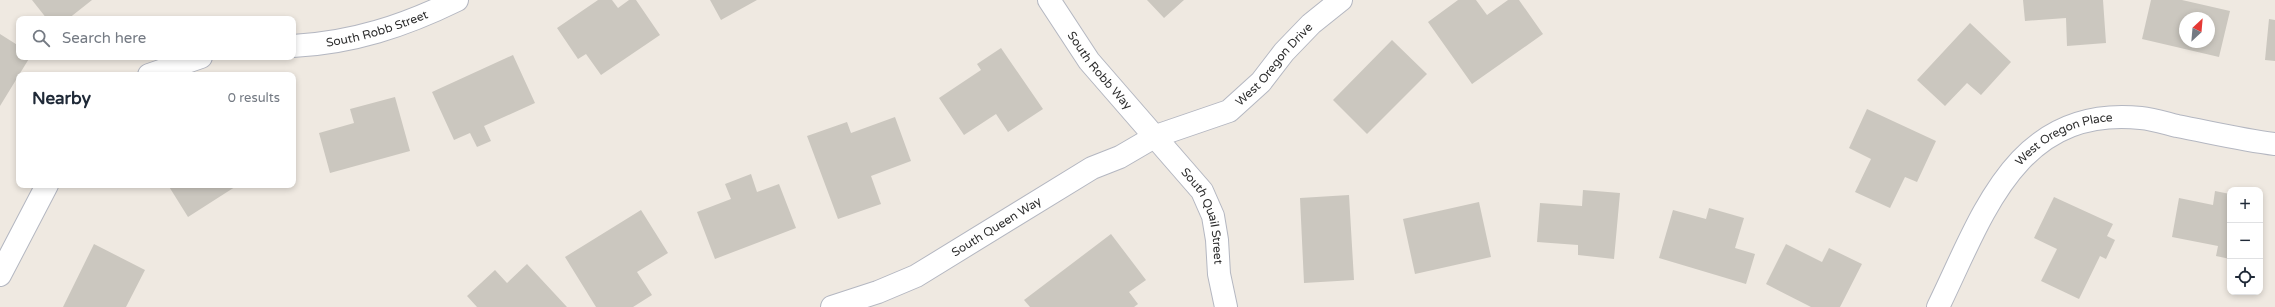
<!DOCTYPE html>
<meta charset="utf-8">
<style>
body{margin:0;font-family:"Varela Round",sans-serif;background:#f2f2f3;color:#1f2937}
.controls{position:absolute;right:12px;bottom:12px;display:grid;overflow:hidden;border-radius:8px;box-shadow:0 2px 6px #0003}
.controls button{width:36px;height:36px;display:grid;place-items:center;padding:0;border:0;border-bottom:1px solid #e0e1e3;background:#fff;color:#1f2937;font:20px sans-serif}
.compass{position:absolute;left:2179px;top:12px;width:36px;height:36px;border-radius:50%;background:#fff;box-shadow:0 2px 6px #0003;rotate:26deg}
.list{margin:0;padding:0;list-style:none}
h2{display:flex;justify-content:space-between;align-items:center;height:52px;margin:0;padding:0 16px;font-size:17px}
h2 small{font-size:13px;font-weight:400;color:#747a83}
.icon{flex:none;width:22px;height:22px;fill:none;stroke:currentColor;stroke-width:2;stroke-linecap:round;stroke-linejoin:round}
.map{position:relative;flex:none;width:2275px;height:307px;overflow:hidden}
.search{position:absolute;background:#fff;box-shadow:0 2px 6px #0003;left:16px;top:16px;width:280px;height:44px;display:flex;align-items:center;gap:10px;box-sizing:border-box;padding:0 14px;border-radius:8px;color:#747a83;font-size:15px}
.panel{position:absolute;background:#fff;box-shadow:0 2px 6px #0003;left:16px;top:72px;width:280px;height:116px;border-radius:8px}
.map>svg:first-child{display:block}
.building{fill:#cbc7bf;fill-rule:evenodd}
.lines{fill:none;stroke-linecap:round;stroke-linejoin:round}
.street-casing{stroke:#b4b7c1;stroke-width:24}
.street{stroke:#fff;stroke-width:22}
.labels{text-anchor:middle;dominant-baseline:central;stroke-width:4;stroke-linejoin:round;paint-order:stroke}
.street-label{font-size:12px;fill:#2e2e2e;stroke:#fff}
</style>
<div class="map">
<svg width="2275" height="307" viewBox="0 0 2275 307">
<rect width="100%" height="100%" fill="#efe9e1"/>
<path class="building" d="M32,0H92L68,19H47Z
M598,0H612L618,8L629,0H636L660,35L601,75L586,54L578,59L557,28Z
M710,0H757L721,20Z
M1147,0H1184L1164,18Z
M1458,0H1476L1487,15L1508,0H1519L1543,34L1472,84L1428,22Z
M2023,0H2103L2106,43L2067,46L2066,18L2025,21Z
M2151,0H2182L2230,11L2219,57L2142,39ZM2185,18H2209V42H2185Z
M2269,19L2275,20V61L2265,60Z
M1970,23L2011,62L1981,95L1967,83L1945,106L1917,80Z
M0,34L19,46V57H30L0,106Z
M1392,40L1427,74L1367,134L1333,100Z
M1001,48L1043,109L1008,132L996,114L964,135L939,98L981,70L977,64Z
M513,55L535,103L484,126L491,141L477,147L470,133L454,140L432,92Z
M395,97L410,151L330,173L319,133L354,123L350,109Z
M1867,109L1936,141L1917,182L1905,177L1890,208L1855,192L1871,159L1849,148Z
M895,117L911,161L871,176L881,204L838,219L807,136L847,122L851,133Z
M751,174L757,192L779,184L796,228L715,259L697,212L731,199L725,184Z
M168,185H238L188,217Z
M1583,190L1620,193L1614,259L1578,255V245L1537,242L1540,203L1582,206Z
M2215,191L2230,194V259L2216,256L2218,246L2172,237L2179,198L2213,205Z
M1349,195L1354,280L1304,283L1300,198Z
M2054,197L2113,224L2107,236L2115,240L2106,259L2100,256L2079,299L2041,281L2057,249L2034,238Z
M1479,202L1491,257L1415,274L1403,219Z
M1709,208L1744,218L1735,248L1755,254L1746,284L1659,258L1673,210L1706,219Z
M641,210L668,253L637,272L652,295L633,307H596L565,257Z
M1111,234L1146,280L1129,292L1138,304L1134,307H1030L1024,300Z
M94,244L145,270L126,307H63Z
M1786,244L1822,262L1829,248L1862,264L1840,307H1811L1766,284Z
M527,264L567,307H477L467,296L495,270L507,283Z"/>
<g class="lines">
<g class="street-casing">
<g id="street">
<path id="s1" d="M1049,0L1089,61L1202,191L1213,216L1217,240L1219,274L1226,307"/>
<path id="s2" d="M293,46C352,43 404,26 457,0"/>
<path d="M149,75L201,57"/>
<path d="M0,275L47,185"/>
<path id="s3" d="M832,307L878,292L916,276L1092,168L1120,157L1156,136L1229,111L1261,82L1284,52L1311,24L1341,0"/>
<path id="s4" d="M1938,307C1983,215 2016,105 2141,118C2153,119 2165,123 2177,126C2209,132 2242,140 2275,144"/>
</g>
</g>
<use href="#street" class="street"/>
</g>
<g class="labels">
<g class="street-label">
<text stroke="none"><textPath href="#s2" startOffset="86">South Robb Street</textPath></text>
<text stroke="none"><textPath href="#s3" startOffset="510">West Oregon Drive</textPath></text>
<text stroke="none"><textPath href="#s1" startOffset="87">South Robb Way</textPath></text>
<text stroke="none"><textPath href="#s4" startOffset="219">West Oregon Place</textPath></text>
<text stroke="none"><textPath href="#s1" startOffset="269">South Quail Street</textPath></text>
<text stroke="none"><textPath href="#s3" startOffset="184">South Queen Way</textPath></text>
</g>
</g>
</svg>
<div class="controls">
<button>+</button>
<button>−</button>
<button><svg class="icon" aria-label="locate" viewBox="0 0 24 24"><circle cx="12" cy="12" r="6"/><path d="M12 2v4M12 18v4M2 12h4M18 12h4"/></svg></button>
</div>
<svg class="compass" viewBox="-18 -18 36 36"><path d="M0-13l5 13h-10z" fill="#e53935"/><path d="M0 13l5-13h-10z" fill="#747a83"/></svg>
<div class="search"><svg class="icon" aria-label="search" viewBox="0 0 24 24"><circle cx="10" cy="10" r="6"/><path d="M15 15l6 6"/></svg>Search here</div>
<section class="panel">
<h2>Nearby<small>0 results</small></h2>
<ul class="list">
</ul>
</section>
</div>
